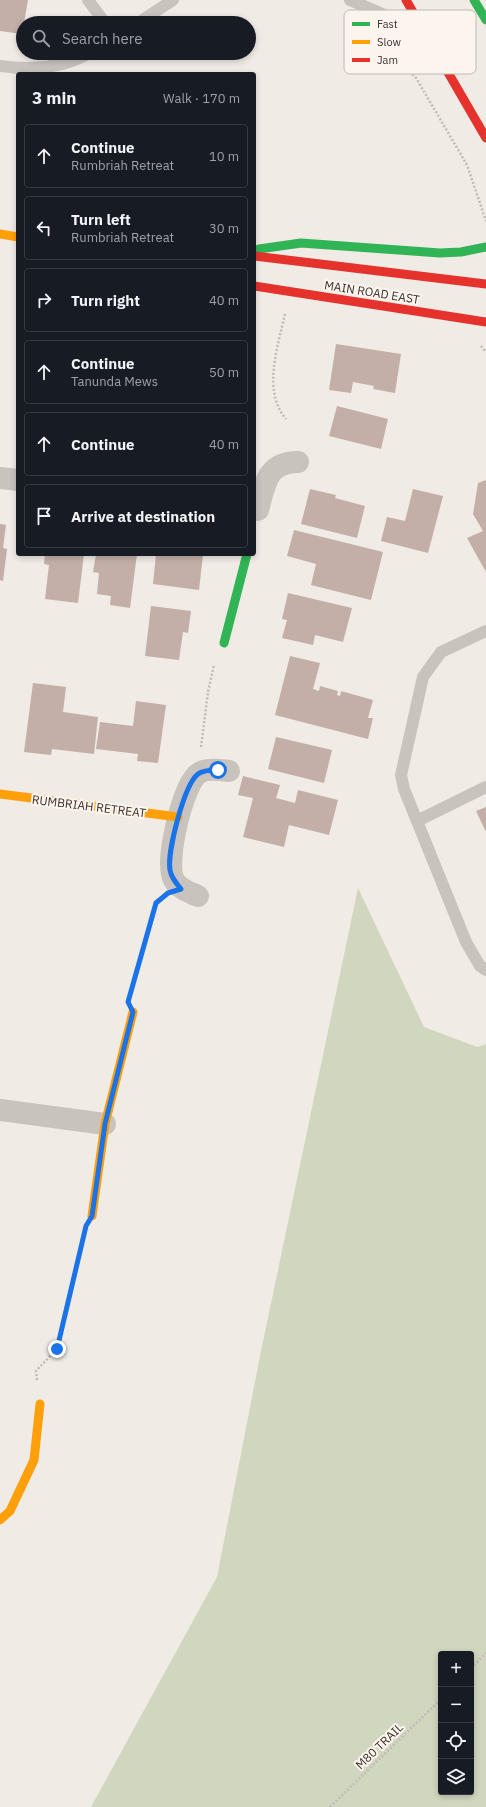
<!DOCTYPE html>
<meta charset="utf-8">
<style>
body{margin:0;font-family:"IBM Plex Sans",sans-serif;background:#20242c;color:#f1f3f6}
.controls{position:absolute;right:12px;bottom:12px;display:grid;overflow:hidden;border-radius:4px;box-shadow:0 2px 6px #0003}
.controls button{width:36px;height:36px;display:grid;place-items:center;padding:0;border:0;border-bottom:1px solid #363941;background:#171b24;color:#f1f3f6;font:20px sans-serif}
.stop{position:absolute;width:12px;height:12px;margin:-9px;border:3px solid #1a73e8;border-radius:50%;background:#fff}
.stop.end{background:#1a73e8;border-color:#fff;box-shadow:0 1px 4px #0008}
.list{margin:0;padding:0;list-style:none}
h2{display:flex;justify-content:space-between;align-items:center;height:52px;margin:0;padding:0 16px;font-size:17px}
h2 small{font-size:13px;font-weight:400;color:#9ea1a6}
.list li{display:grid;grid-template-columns:26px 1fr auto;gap:12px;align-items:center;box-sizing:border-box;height:64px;margin:0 8px 8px;padding:0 8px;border:1px solid #363941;border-radius:4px}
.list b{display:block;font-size:15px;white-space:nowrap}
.list p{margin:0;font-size:13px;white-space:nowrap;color:#9ea1a6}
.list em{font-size:13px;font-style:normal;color:#9ea1a6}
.icon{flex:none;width:22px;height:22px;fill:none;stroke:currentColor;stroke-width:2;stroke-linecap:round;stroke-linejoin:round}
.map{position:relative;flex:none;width:486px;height:1807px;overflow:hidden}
.search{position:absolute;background:#171b24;box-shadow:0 2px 6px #0003;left:16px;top:16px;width:240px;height:44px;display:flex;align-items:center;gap:10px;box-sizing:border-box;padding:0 14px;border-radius:22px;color:#9ea1a6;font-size:15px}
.panel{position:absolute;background:#171b24;box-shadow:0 2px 6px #0003;left:16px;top:72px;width:240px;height:484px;border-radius:4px}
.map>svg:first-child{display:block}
.green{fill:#d1d6bf;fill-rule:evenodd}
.building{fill:#c3afa7}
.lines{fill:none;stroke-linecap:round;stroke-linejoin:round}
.path{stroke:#c2bbb6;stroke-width:2.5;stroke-dasharray:2 2;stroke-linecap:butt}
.lane{stroke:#c9c3be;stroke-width:12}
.street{stroke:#c9c3be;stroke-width:22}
.fast{stroke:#30b455;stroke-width:9}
.slow{stroke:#ff9f0a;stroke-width:9}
.jam{stroke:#e5322d;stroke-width:9}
.route{stroke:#1a73e8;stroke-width:5}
.labels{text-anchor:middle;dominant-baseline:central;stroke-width:4;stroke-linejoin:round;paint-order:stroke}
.street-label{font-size:12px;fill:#3b302b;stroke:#fbf5ee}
.key{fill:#fbf5ee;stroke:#c1bab4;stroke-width:1}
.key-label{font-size:11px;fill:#3b302b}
</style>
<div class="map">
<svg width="486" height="1807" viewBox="0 0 486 1807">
<rect width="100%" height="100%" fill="#f0ebe5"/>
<path class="green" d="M358,888L424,1027L477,1047L486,1044V1807H91L217,1577L260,1356ZM441,1654H471V1792H441Z"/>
<path class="building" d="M0,0H28L22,34L0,31Z
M336,344L401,354L395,393L373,389L374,386L353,382L351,393L329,390Z
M337,406L388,419L381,449L329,436Z
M486,480V572L467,538L483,531L473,514L478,483Z
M310,489L336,495L335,498L365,506L357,538L301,524Z
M413,489L443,496L428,553L381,541L387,517L405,521Z
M0,524L6,525L3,548L7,549L3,581L0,580Z
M294,530L383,552L371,600L311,585L316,564L287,556Z
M45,554H84L78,603L45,599L49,565L44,564Z
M96,554H137L130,608L110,605L111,596L97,594L99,573L93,572Z
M156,554L203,555L199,590L153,584Z
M288,593L352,608L343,642L315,635L313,645L282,638L287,620L282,619Z
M151,606L191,611L188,633L183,632L179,660L145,656Z
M290,656L320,663L313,689L319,691L320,686L338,691L337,695L340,696L341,691L373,700L368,718H373L368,739L275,715Z
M33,683L66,687L63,712L98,717L94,754L52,749L51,755L24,752Z
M136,701L166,705L158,763L137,761L138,754L96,749L100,722L133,726Z
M276,737L332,750L324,783L268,769Z
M243,776L280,785L276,798L295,803L298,790L338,800L329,835L289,825L284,847L243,837L253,798L238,795Z
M486,807V832L476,811Z"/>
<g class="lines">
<path class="path" d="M375,33L380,42L416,78L467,165L486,221
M285,314C278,346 262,391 286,419
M481,346L486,352
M201,747L208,692L214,665
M132,987L156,903L159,901
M37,1380L36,1371L57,1349L83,1238
M471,1668L486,1653
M330,1807L441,1699"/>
<path class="lane" d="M88,0L105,23
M350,0L424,32
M138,23L173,0
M0,66C30,70 62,69 89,53
M486,631L441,652L423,677L401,775L404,789L466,942L480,966L486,970
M417,821L486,787"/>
<path class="street" d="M0,478L18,480
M258,510C265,485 266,462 298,462
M198,896C189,892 179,889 174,880C164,863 183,783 199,773C207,768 220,770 229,771
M0,1110L105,1124"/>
<path class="fast" d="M474,0L486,20
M259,249L301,243L440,253L461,252L486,247
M224,643L247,554"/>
<path class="slow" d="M0,234L18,237
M0,794L178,817
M92,1216L105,1124L133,1012
M0,1520L10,1511L34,1460L40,1404"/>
<path class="jam" d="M406,0L486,138
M254,256L486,284
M254,286L486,322"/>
</g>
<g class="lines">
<path class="route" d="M57,1349L86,1226L92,1216L105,1124L133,1012L128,1002L156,903L168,893L181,889C176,883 171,877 170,870C167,852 184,785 198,774C203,770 212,770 218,770"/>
</g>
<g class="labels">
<g class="street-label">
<text transform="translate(372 292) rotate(9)">MAIN ROAD EAST</text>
<text transform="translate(89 806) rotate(7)">RUMBRIAH RETREAT</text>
<text transform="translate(379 1746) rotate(-44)">M80 TRAIL</text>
</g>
</g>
<rect x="344" y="10" width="132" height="64" rx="6" class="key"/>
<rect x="352" y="22" width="18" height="4" fill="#30b455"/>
<rect x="352" y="40" width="18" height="4" fill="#ff9f0a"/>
<rect x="352" y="58" width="18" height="4" fill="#e5322d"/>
<g class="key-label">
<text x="377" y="28">Fast</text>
<text x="377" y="46">Slow</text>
<text x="377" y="64">Jam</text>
</g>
</svg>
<div class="controls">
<button>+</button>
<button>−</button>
<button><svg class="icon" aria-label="locate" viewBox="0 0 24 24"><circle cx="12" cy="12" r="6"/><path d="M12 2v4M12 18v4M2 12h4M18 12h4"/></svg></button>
<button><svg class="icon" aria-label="layers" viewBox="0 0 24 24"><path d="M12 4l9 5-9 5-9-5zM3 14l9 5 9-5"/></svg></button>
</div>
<div class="stop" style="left:218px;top:770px"></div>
<div class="stop end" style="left:57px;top:1349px"></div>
<div class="search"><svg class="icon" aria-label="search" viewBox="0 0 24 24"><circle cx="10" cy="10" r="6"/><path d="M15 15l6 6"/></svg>Search here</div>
<section class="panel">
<h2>3 min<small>Walk · 170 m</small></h2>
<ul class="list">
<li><svg class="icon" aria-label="ahead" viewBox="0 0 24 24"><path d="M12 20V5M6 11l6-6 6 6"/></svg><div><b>Continue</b><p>Rumbriah Retreat</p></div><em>10 m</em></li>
<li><svg class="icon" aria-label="left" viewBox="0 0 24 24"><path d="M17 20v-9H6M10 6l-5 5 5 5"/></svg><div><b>Turn left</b><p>Rumbriah Retreat</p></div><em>30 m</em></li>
<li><svg class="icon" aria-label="right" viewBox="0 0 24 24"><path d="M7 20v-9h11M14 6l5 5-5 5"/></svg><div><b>Turn right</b></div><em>40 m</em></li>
<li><svg class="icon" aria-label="ahead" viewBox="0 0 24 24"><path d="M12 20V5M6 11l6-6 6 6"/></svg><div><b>Continue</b><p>Tanunda Mews</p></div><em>50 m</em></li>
<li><svg class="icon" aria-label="ahead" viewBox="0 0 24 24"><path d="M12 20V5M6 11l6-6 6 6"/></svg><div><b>Continue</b></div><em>40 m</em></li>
<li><svg class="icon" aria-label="arrive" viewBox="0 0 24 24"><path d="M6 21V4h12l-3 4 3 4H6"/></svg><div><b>Arrive at destination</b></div></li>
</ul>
</section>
</div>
